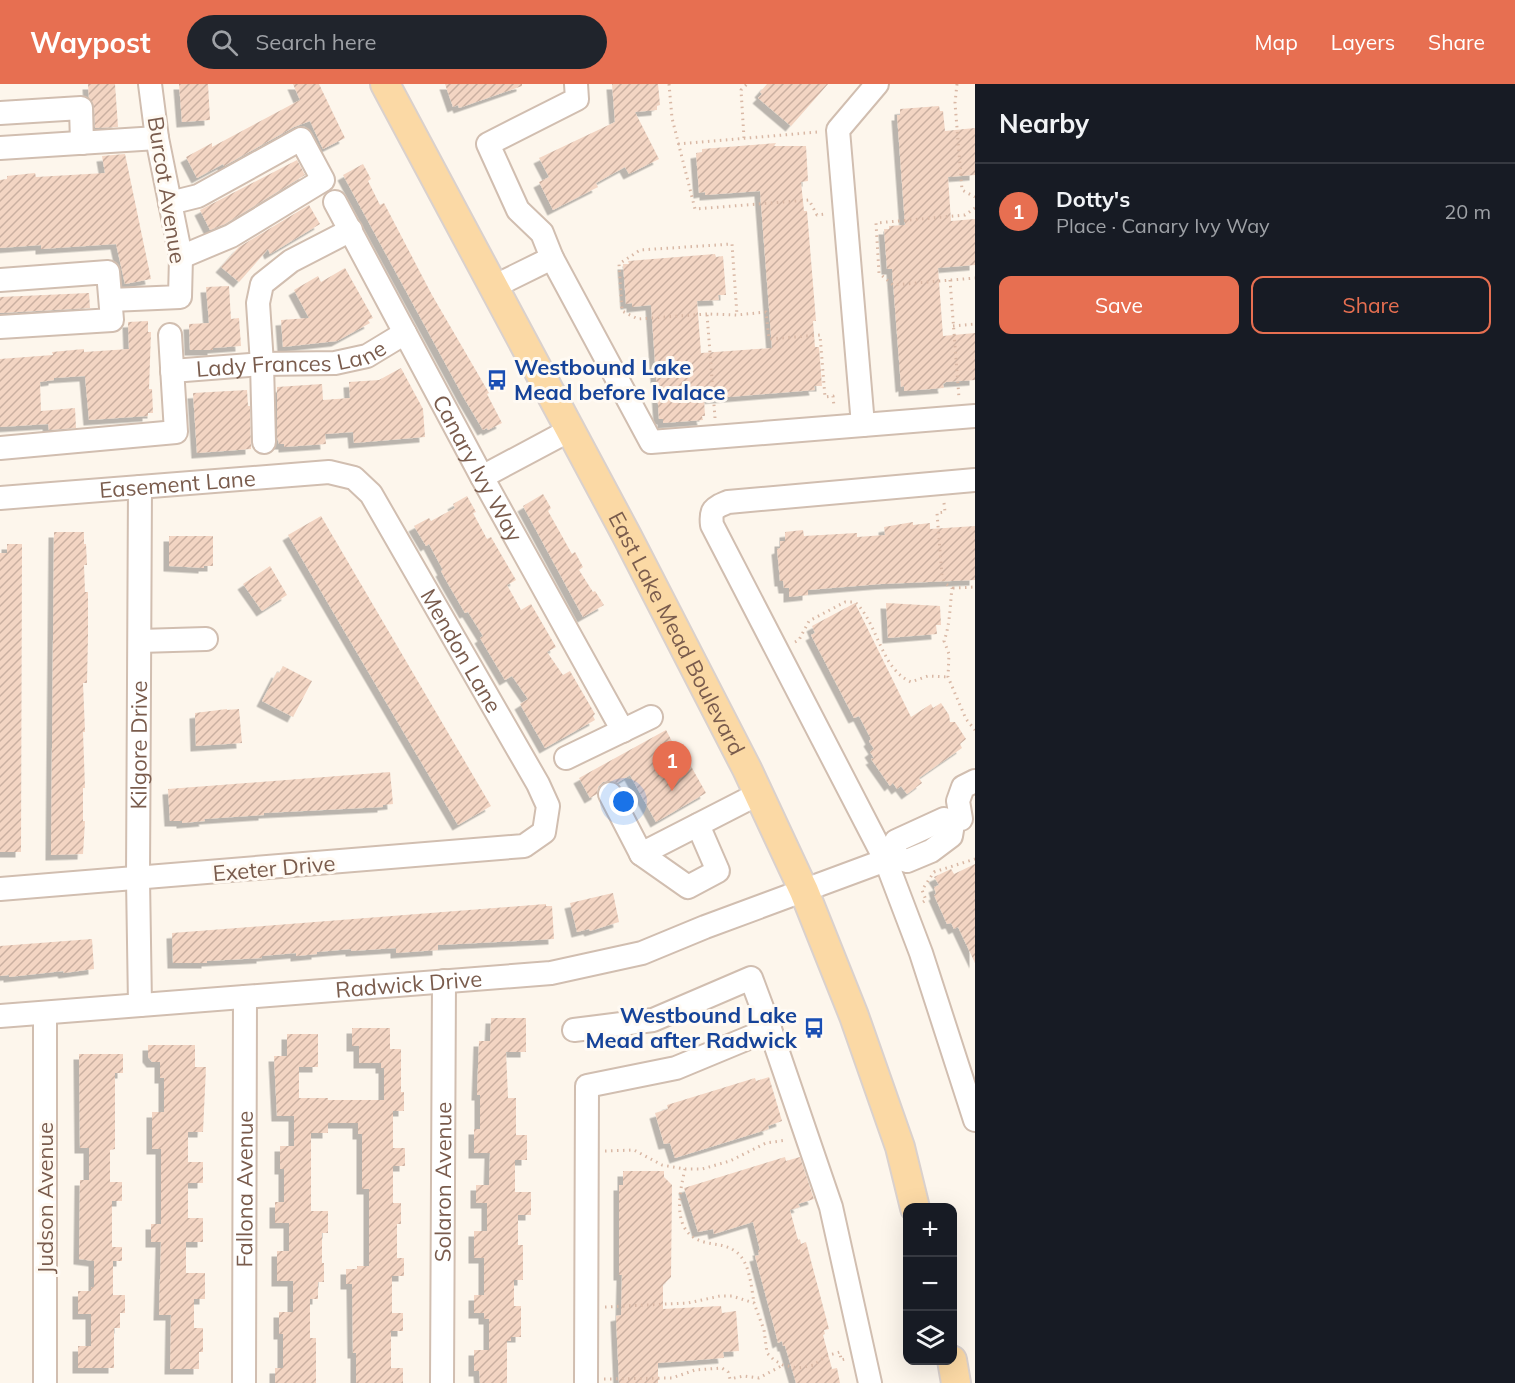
<!DOCTYPE html>
<meta charset="utf-8">
<style>
body{margin:0;font-family:Mulish,sans-serif;background:#20242c;color:#f1f3f6}
.controls{position:absolute;right:18px;bottom:18px;display:grid;overflow:hidden;border-radius:12px;box-shadow:0 6px 24px #0002}
.controls button{width:54px;height:54px;display:grid;place-items:center;padding:0;border:0;border-bottom:2px solid #363941;background:#171b24;color:#f1f3f6;font:30px sans-serif}
.you{position:absolute;left:624px;top:718px;width:21px;height:21px;margin:-15px;border:4px solid #fff;border-radius:50%;background:#1a73e8;box-shadow:0 0 0 9px #1a73e833}
.badge{display:grid;place-items:center;width:39px;height:39px;border-radius:50%;background:#e76f51;color:#fff;font-size:20px;font-weight:700}
.pin{position:absolute;translate:-50% -50px;filter:drop-shadow(0 2px 3px #0008)}
.pin::after{content:'';position:absolute;top:32px;width:21px;height:18px;background:inherit;clip-path:polygon(0 0,100% 0,50% 100%)}
.list{margin:0;padding:0;list-style:none}
h2{display:flex;justify-content:space-between;align-items:center;height:78px;margin:0;padding:0 24px;font-size:26px}
h2 small{font-size:20px;font-weight:400;color:#9ea1a6}
.list li{display:grid;grid-template-columns:39px 1fr auto;gap:18px;align-items:center;box-sizing:border-box;height:96px;padding:0 24px;border-top:2px solid #363941}
.list b{display:block;font-size:22px;white-space:nowrap}
.list p{margin:0;font-size:20px;white-space:nowrap;color:#9ea1a6}
.list em{font-size:20px;font-style:normal;color:#9ea1a6}
.actions{display:flex;gap:12px;padding:18px 24px}
.actions a{flex:1;padding:14px 0;border:2px solid #e76f51;border-radius:12px;text-align:center;font-size:21px;color:#e76f51}
.actions .main{background:#e76f51;color:#fff}
.icon{flex:none;width:33px;height:33px;fill:none;stroke:currentColor;stroke-width:2;stroke-linecap:round;stroke-linejoin:round}
.map{position:relative;flex:none;width:975px;height:1299px;overflow:hidden}
header{display:flex;align-items:center;gap:36px;box-sizing:border-box;height:84px;padding:0 30px;background:#e76f51;color:#fff}
header strong{font-size:28px}
nav{display:flex;gap:33px;margin-inline-start:auto;font-size:21px}
.search{width:420px;height:54px;background:#20242c;display:flex;align-items:center;gap:15px;box-sizing:border-box;padding:0 21px;border-radius:33px;color:#9ea1a6;font-size:22px}
main{display:flex}
aside{flex:1;background:#171b24}
.map>svg:first-child{display:block}
.building{fill:url(#building-hatch);filter:url(#shadow)}
.lines{fill:none;stroke-linecap:round;stroke-linejoin:round}
.minor-casing{stroke:#d1beb0;stroke-width:26}
.major-casing{stroke:#dad1cd;stroke-width:32}
.path{stroke:#d9b8a5;stroke-width:3;stroke-dasharray:1.5 4.5;stroke-linecap:butt}
.minor{stroke:#fff;stroke-width:22}
.major{stroke:#fbd9a5;stroke-width:28}
.labels{text-anchor:middle;dominant-baseline:central;stroke-width:6;stroke-linejoin:round;paint-order:stroke}
.street-label{font-size:22px;fill:#7a5c4d;stroke:#fffaf3}
.transit-label{font-size:22px;font-weight:bold;fill:#164399;stroke:#fffaf3;text-anchor:start}
</style>
<header>
<strong>Waypost</strong>
<div class="search"><svg class="icon" aria-label="search" viewBox="0 0 24 24"><circle cx="10" cy="10" r="6"/><path d="M15 15l6 6"/></svg>Search here</div>
<nav><a>Map</a><a>Layers</a><a>Share</a></nav>
</header>
<main>
<div class="map">
<svg width="975" height="1299" viewBox="0 0 975 1299">
<defs>
<pattern id="building-hatch" width="6" height="6" patternUnits="userSpaceOnUse" patternTransform="scale(1.5)"><rect width="6" height="6" fill="#f3d5c3"/><path d="M-1 1l2-2M0 6l6-6M5 7l2-2" fill="none" stroke="#cab0a1"/></pattern>
<filter id="shadow"><feDropShadow dx="-5.5" dy="5.5" stdDeviation="0" flood-color="#0004"/></filter>
</defs>
<rect width="100%" height="100%" fill="#fdf6ec"/>
<path class="building" d="M88,0H115L118,43L95,44L94,24L89,14Z
M179,0H208L210,36L182,38Z
M293,0H319L345,54L323,65L310,37L294,43L224,82L223,80L197,94L186,73L212,59V63L300,16Z
M445,0H522V2L459,24L458,21L453,23Z
M612,0H658L660,21L657,22V26L635,28L659,75L629,90L625,83L596,99L598,103L553,126L539,98L549,93L539,74L615,38Z
M767,0H828L791,42L758,14L762,10L760,8Z
M939,22L940,27H943L945,47L975,44V91L948,93L951,137L975,135V181L938,184L943,252L975,249V296L946,298L943,300L944,304L904,307V302L901,303L892,185H887L884,145H889V142L905,141L897,31H900V25Z
M776,59L774,62H806L808,97L801,98L804,127H807L816,237H813L815,263H819L822,302H814L815,306L704,315L705,332H702L703,336L663,339V335H659L651,221L632,223V219L626,220L623,180H629L628,177L715,170L716,173L723,172L726,211H718L719,216L697,217L701,269L772,264L760,107L705,111V108L699,109L696,69L702,68V65Z
M125,70L151,195L125,200L116,160L41,165V161L0,164V96L7,95V92L35,89L36,93L105,89L102,72Z
M297,76L305,91L225,140L210,146L200,126Z
M363,80L371,95L368,97L380,121L384,119L432,211L489,309L487,310L502,339L488,346L487,344L483,346L464,314L343,91Z
M309,121L320,140L270,170L268,165L239,198L221,183L239,163Z
M345,184L373,234L368,236L370,239L337,257L283,263L281,236L309,234L294,206L318,192L321,198Z
M229,202L231,235L239,234L241,262L213,264V266H190L189,240L209,239L206,203Z
M89,209L90,224L0,229V213Z
M148,237V248H151L149,305H152L153,329H148V332L89,336L85,292L54,294V296L40,298L41,327L75,324L76,344L49,346L48,340L0,343V275L53,271L52,268L84,265V268L129,265L128,238Z
M401,284L423,325L425,353L354,359L353,348L325,350L326,360L284,363V360H279L277,353V303L322,300L323,316L350,314L349,298L379,296Z
M247,306L248,322H250L251,365L197,369L193,309Z
M543,410L551,424L548,427L572,470L575,468L583,483L579,486L593,508L595,507L604,521L583,533L523,422Z
M467,412L476,428L473,429L487,455L491,453L516,496L507,501L521,526L531,520L556,563L547,568L563,591L570,587L595,630L593,632L595,636L545,664L520,620L528,615L512,592L505,596L480,554L483,552L468,528L465,529L447,498L441,487L443,486L429,460L426,462L414,442L429,434L431,437L455,424L453,420Z
M321,432L491,722L458,741L288,451Z
M913,438V441L930,439V445L975,442V496L881,500L808,506V511L789,513V504H784L783,497H780L777,465L780,464V457H785V448L803,446L804,452L857,449V453L885,451L884,443Z
M54,448H84V460H86L87,481H84L85,508H88V551L87,599H83L85,648H83L85,704H83V737H85L83,770L51,771Z
M169,452H213V482H204V484L169,482Z
M7,460H22L21,768H0V469H7Z
M270,482L287,511L262,527L243,500Z
M855,519L911,633L931,620L933,624L941,619L949,631L950,638H955L966,655L960,660L962,664L919,694L922,699L907,710L901,702L897,705L893,699L890,702L871,675L874,674L870,668L874,665L869,657L871,655L859,632L854,634L811,551L815,549L812,542Z
M886,519L940,522L941,541H936L937,550L888,554Z
M283,582L312,597L293,633L262,617L277,588L279,589Z
M227,625V626L239,625L242,659L196,662L195,629Z
M666,646L683,678L687,675L706,709L656,738L630,691L617,699L610,697L603,698L598,703L597,710L590,714L579,694Z
M390,688L393,720L383,721V723L264,729V731L204,735L205,737L182,739V737H170L168,705Z
M975,780V879L958,843L954,845L951,839L947,840L934,811L936,810L934,803L939,801L934,793L951,785L954,790Z
M613,809L619,838L590,847L589,845L577,848L570,819Z
M546,820V822H552L554,855L438,861V866L396,869V864L351,867V865L317,868V870L296,872V869L262,872V874L207,877V879H173L172,849Z
M92,855L94,885L64,889L63,887L9,893V891L0,892V862Z
M491,934H526V968H506L508,1014H516V1051H527V1076H515V1108H531V1131H518V1161H523V1196H514V1222H521V1253H511V1257H507V1299H480L479,1287H474V1266H489V1235H484V1229H474V1211H484V1174H474V1147H487V1119H476V1101H489L490,1069H474V1045H480V1011H477L479,957H490Z
M352,944H390V965H401V1008H404V1027H393V1064H405V1082H393V1119H401V1140H397V1174H404V1192H392V1229H403V1247H391V1284H403V1299H356V1269H353L352,1200H346V1185H357V1182H369V1105H362V1050H358V1039H328V1049H311V1127H328V1149H322V1179H324V1198H318V1215H310V1254H316V1299H275V1284H283V1250H279V1228H293V1197H277V1167H289V1139H275V1118H284V1085H280V1062H294V1032H277L274,972H287V950H318V983H299V1014H328V1016H384V984H381V979H359V962H352Z
M148,961H195V983H206L203,1048H188V1078H203V1099H188V1134H203V1158H186V1189H205V1215H194V1244H203V1268H199V1285H170L171,1231H159L161,1158H151V1140H161V1065H152V1028H164V994H160V978H152L148,973Z
M79,970H123V989H115V1065L110,1066V1098H122V1117H112V1163H122V1177H113V1211H125V1229H120V1244H114V1284H78V1262H91V1230H78V1207H91V1203H94V1177L79,1175L80,1096H89V1064H80Z
M769,993L782,1037L768,1042L769,1045L675,1074L670,1059L664,1060L655,1029L668,1025L667,1021L755,994L756,997Z
M785,1073L786,1077L800,1073L814,1115L798,1120L800,1123L790,1126L798,1156L800,1155L801,1160L806,1158L829,1245L824,1246L825,1250L823,1251L832,1285L837,1284L840,1299H796L785,1262H783L782,1257L778,1259L773,1239L755,1172L759,1171L758,1166H760L753,1138L714,1150L713,1145L698,1148L684,1104Z
M623,1087H664V1093L672,1101L671,1193L663,1201V1225L721,1222L722,1229L736,1227L739,1267L723,1268L724,1274L658,1279V1299H619L616,1232L621,1231L622,1191H619V1101H623Z"/>
<g class="lines">
<g class="minor-casing">
<g id="minor">
<path d="M576,0L577,15L488,60L518,126L542,149L552,174L651,358L975,332"/>
<path d="M0,29L81,24L82,59"/>
<path d="M0,64L157,54"/>
<path id="s1" d="M335,118L482,393L623,647"/>
<path d="M170,119L198,112L301,55L323,96L231,152L181,173"/>
<path d="M0,196L108,188L112,236L0,243"/>
<path d="M493,203L552,174"/>
<path d="M111,216L180,213L181,173L157,54L150,0"/>
<path id="s2" d="M172,287L262,280L335,279L367,272L405,249"/>
<path d="M863,341L838,46L877,0"/>
<path d="M264,358L262,280L258,219L262,200L291,177L351,146"/>
<path d="M0,364L176,348L170,251"/>
<path d="M482,393L570,346"/>
<path d="M975,396L728,418C714,424 710,425 712,441L886,777L921,869L975,1036"/>
<path id="s3" d="M0,414L329,388L354,394L371,410L538,700L548,722L544,748L524,762L0,805"/>
<path d="M140,557L206,555"/>
<path d="M566,674L651,633"/>
<path d="M610,710L641,770L758,710"/>
<path d="M961,735L958,717L963,703L975,697"/>
<path d="M641,770L688,803L718,787L698,741"/>
<path d="M894,773L896,757L944,735L953,740"/>
<path id="s4" d="M140,921L138,795L140,403"/>
<path d="M45,929V1299"/>
<path id="s5" d="M0,932L551,889L642,869L705,843L894,773L907,777L931,767L951,752L953,740"/>
<path d="M574,946L653,936L751,894L770,945"/>
<path id="s6" d="M244,1299L245,913"/>
<path id="s7" d="M442,1299L444,897"/>
<path d="M586,1299L587,1002L676,984L770,945L831,1123L870,1299"/>
</g>
</g>
<g class="major-casing">
<g id="major">
<path id="s8" d="M385,0L627,452L747,685L804,807L854,932L900,1063L915,1124"/>
<path d="M952,1276L956,1299"/>
</g>
</g>
<path class="path" d="M669,0L672,34L695,125L809,116L817,131L825,130
M957,0L955,19L962,106L975,113
M744,54L741,6L747,0
M678,60L818,48
M975,124L965,131L876,139L879,189L893,201L975,194
M950,196L959,314
M707,230L638,235L622,227L619,180L640,166L732,160L737,231
M953,242L975,240
M715,334L707,230L737,231L766,228L769,255L820,251L825,313L833,312L834,323
M944,419L945,428L937,429L942,492L946,500L952,504C950,522 950,541 944,557L949,570L948,593L966,635L975,646
M953,504L975,503
M795,558L799,556L809,537L845,518H855C879,541 880,584 911,598L928,592L948,593
M923,818L926,816L922,806L934,788L975,775
M605,1067L634,1066L662,1081L685,1085H702L730,1077L766,1059L787,1056
M685,1085C679,1111 671,1149 704,1158C715,1161 725,1160 735,1167C750,1177 751,1202 754,1219
M605,1223L688,1219L720,1212H732L754,1219L764,1246L767,1269L774,1276L783,1281L798,1284L814,1281L826,1272L840,1268L841,1276L845,1275
M604,1295L672,1294L695,1286L722,1284L728,1288L730,1295L744,1292L759,1294L783,1281"/>
<use href="#minor" class="minor"/>
<use href="#major" class="major"/>
</g>
<defs>
<g id="bus-bare" transform="scale(1.62)"><path d="M-5-6H5V4H4V6H2V4H-2V6H-4V4H-5ZM-3.5-4V0h7V-4ZM-3.5 1.2v1.5H-2V1.2ZM2 1.2v1.5H3.5V1.2Z" fill="#1a4fb4" stroke="#fffaf3" stroke-width="2.5" paint-order="stroke"/></g>
</defs>
<g fill-rule="evenodd">
<use href="#bus-bare" x="497" y="296"/>
<use href="#bus-bare" x="814" y="944"/>
</g>
<g class="labels">
<g class="street-label">
<text transform="translate(167 106) rotate(81)">Burcot Avenue</text>
<text stroke="none"><textPath href="#s2" startOffset="120">Lady Frances Lane</textPath></text>
<text stroke="none"><textPath href="#s1" startOffset="302">Canary Ivy Way</textPath></text>
<text stroke="none"><textPath href="#s3" startOffset="178">Easement Lane</textPath></text>
<text stroke="none"><textPath href="#s8" startOffset="622">East Lake Mead Boulevard</textPath></text>
<text stroke="none"><textPath href="#s3" startOffset="560">Mendon Lane</textPath></text>
<text stroke="none"><textPath href="#s4" startOffset="260">Kilgore Drive</textPath></text>
<text transform="translate(274 784) rotate(-5)">Exeter Drive</text>
<text stroke="none"><textPath href="#s5" startOffset="410">Radwick Drive</textPath></text>
<text stroke="none"><textPath href="#s7" startOffset="201">Solaron Avenue</textPath></text>
<text stroke="none"><textPath href="#s6" startOffset="194">Fallona Avenue</textPath></text>
<text transform="translate(45 1114) rotate(-90)">Judson Avenue</text>
</g>
<g class="transit-label">
<text x="514" y="283">Westbound Lake<tspan x="514" dy="25">Mead before Ivalace</tspan></text>
<text x="797" y="931" text-anchor="end">Westbound Lake<tspan x="797" dy="25">Mead after Radwick</tspan></text>
</g>
</g>
</svg>
<div class="controls">
<button>+</button>
<button>−</button>
<button><svg class="icon" aria-label="layers" viewBox="0 0 24 24"><path d="M12 4l9 5-9 5-9-5zM3 14l9 5 9-5"/></svg></button>
</div>
<div class="you"></div>
<div class="pin badge" style="left:672px;top:707px">1</div>
</div>
<aside>
<h2>Nearby<small></small></h2>
<ul class="list">
<li><span class="badge">1</span><div><b>Dotty's</b><p>Place · Canary Ivy Way</p></div><em>20 m</em></li>
</ul>
<div class="actions"><a class="main">Save</a><a>Share</a></div>
</aside>
</main>
